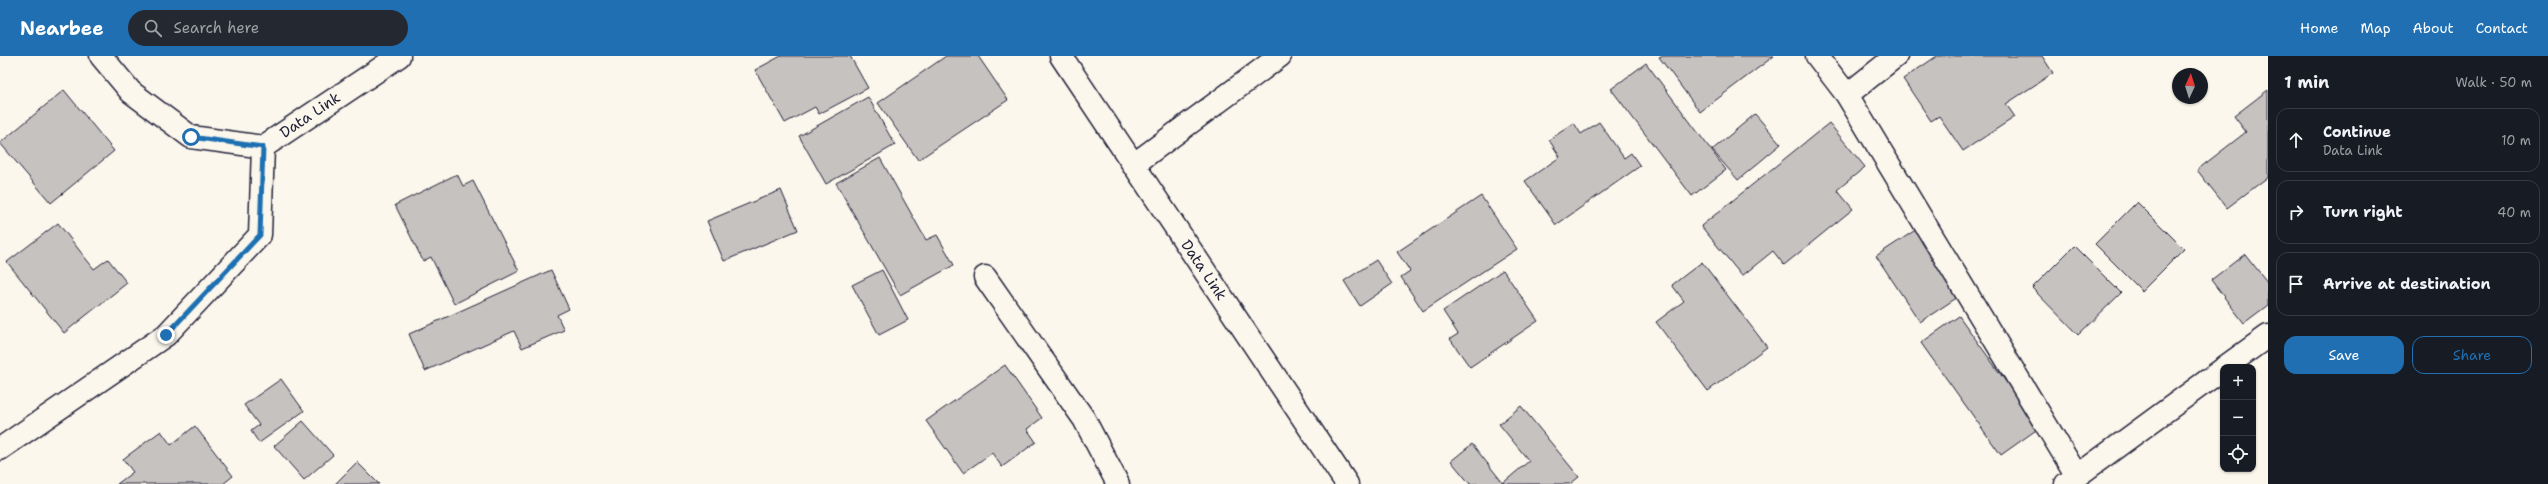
<!DOCTYPE html>
<meta charset="utf-8">
<style>
body{margin:0;font-family:"Shantell Sans",sans-serif;background:#242831;color:#f1f3f6}
.controls{position:absolute;right:12px;bottom:12px;display:grid;overflow:hidden;border-radius:8px;box-shadow:0 1px 3px #0004}
.controls button{width:36px;height:36px;display:grid;place-items:center;padding:0;border:0;border-bottom:1px solid #363941;background:#171b24;color:#f1f3f6;font:20px sans-serif}
.compass{position:absolute;left:2172px;top:12px;width:36px;height:36px;border-radius:50%;background:#171b24;box-shadow:0 1px 3px #0004;rotate:4deg}
.stop{position:absolute;width:12px;height:12px;margin:-9px;border:3px solid #1f6fb2;border-radius:50%;background:#fff}
.stop.end{background:#1f6fb2;border-color:#fff;box-shadow:0 1px 4px #0008}
.list{margin:0;padding:0;list-style:none}
h2{display:flex;justify-content:space-between;align-items:center;height:52px;margin:0;padding:0 16px;font-size:17px}
h2 small{font-size:13px;font-weight:400;color:#9ea1a6}
.list li{display:grid;grid-template-columns:26px 1fr auto;gap:12px;align-items:center;box-sizing:border-box;height:64px;margin:0 8px 8px;padding:0 8px;border:1px solid #363941;border-radius:12px}
.list b{display:block;font-size:15px;white-space:nowrap}
.list p{margin:0;font-size:13px;white-space:nowrap;color:#9ea1a6}
.list em{font-size:13px;font-style:normal;color:#9ea1a6}
.actions{display:flex;gap:8px;padding:12px 16px}
.actions a{flex:1;padding:9px 0;border:1px solid #1f6fb2;border-radius:12px;text-align:center;font-size:14px;color:#1f6fb2}
.actions .main{background:#1f6fb2;color:#fff}
.icon{flex:none;width:22px;height:22px;fill:none;stroke:currentColor;stroke-width:2;stroke-linecap:round;stroke-linejoin:round}
.map{position:relative;flex:none;width:2268px;height:428px;overflow:hidden}
header{display:flex;align-items:center;gap:24px;box-sizing:border-box;height:56px;padding:0 20px;background:#1f6fb2;color:#fff}
header strong{font-size:19px}
nav{display:flex;gap:22px;margin-inline-start:auto;font-size:14px}
.search{width:280px;height:36px;background:#242831;display:flex;align-items:center;gap:10px;box-sizing:border-box;padding:0 14px;border-radius:22px;color:#9ea1a6;font-size:15px}
main{display:flex}
aside{flex:1;background:#171b24}
.map>svg:first-child{display:block}
.building{fill:#c6c2c0;stroke:#22223b}
.lines{fill:none;stroke-linecap:round;stroke-linejoin:round}
.minor-casing{stroke:#22223b;stroke-width:25}
.minor{stroke:#fbf7ec;stroke-width:22}
.route{stroke:#1f6fb2;stroke-width:5}
.labels{text-anchor:middle;dominant-baseline:central;stroke-width:3.5;stroke-linejoin:round;paint-order:stroke}
.street-label{font-size:15px;fill:#22223b;stroke:#fbf7ec}
</style>
<header>
<strong>Nearbee</strong>
<div class="search"><svg class="icon" aria-label="search" viewBox="0 0 24 24"><circle cx="10" cy="10" r="6"/><path d="M15 15l6 6"/></svg>Search here</div>
<nav><a>Home</a><a>Map</a><a>About</a><a>Contact</a></nav>
</header>
<main>
<div class="map">
<svg width="2268" height="428" viewBox="0 0 2268 428">
<rect width="100%" height="100%" fill="#fbf7ec"/>
<filter id="ink" filterUnits="userSpaceOnUse"><feTurbulence type="fractalNoise" baseFrequency=".025" numOctaves="2"/><feDisplacementMap in="SourceGraphic" scale="8" xChannelSelector="R" yChannelSelector="G"/><feConvolveMatrix kernelMatrix="1 2 1 2 8 2 1 2 1" color-interpolation-filters="sRGB"/></filter>
<g filter="url(#ink)">
<path class="building" d="M781,0H850L868,32L819,58L815,51L785,67L755,14Z
M946,0H978L1008,44L918,104L878,47Z
M1661,0H1774L1700,56L1659,1Z
M1937,0H2042L2053,17L2006,48L2015,61L1963,95L1939,60L1931,65L1903,23Z
M1646,7L1726,114L1692,140L1611,33Z
M64,34L114,95L51,147L0,87Z
M2268,34V121L2227,152L2197,114L2246,76L2234,60Z
M868,41L895,89L826,128L799,80Z
M1755,58L1781,88L1738,124L1712,94Z
M1599,66L1624,102L1631,97L1640,110L1556,169L1525,125L1560,101L1549,84L1574,67L1581,78Z
M1829,67L1865,111L1837,134L1853,153L1784,209L1773,195L1742,220L1701,170Z
M880,102L926,184L937,179L954,209L900,239L836,127Z
M457,118L463,130L473,125L519,215L454,248L431,201L423,205L395,149Z
M781,134L798,174L724,205L707,165Z
M1481,140L1517,193L1423,255L1401,221L1410,215L1397,196Z
M2137,146L2184,193L2142,235L2095,188Z
M58,167L94,213L108,203L127,227L64,277L7,206Z
M1917,173L1961,239L1920,266L1876,200Z
M2074,190L2121,237L2078,279L2032,232Z
M2245,198L2268,227V249L2244,267L2211,224Z
M1376,204L1392,228L1360,250L1344,225Z
M1702,206L1767,291L1708,335L1656,266L1684,245L1672,229Z
M551,214L569,253L557,259L564,274L522,292L514,275L425,315L409,278Z
M882,214L908,264L879,279L852,229Z
M1503,214L1538,265L1470,311L1450,283L1458,278L1443,255Z
M1959,260L2039,372L2001,399L1921,287Z
M1005,309L1042,362L1027,373L1036,386L1002,411L992,397L963,417L926,365Z
M281,323L304,355L259,387L251,375L259,369L244,349Z
M1521,350L1579,421L1570,428H1470L1451,405L1472,388L1503,427L1529,405L1499,368Z
M303,365L333,399L304,424L274,390Z
M195,370L233,420L223,428H117L133,416L123,403L161,375L171,389Z
M357,406L379,428H335Z"/>
<g class="lines">
<g class="minor-casing">
<path id="minor" d="M101,0L131,36L191,81L263,91L399,0
M1061,0L1347,428
M1817,0L1847,39
M1896,0L1847,39L2077,420L2066,428
M1133,109L1280,0
M985,221L1084,363L1118,428
M2225,311L2268,280
M0,393L166,279L260,179L263,91
M2077,420L2223,313"/>
</g>
<use href="#minor" class="minor"/>
</g>
</g>
<g class="lines" filter="url(#ink)">
<path class="route" d="M166,279L260,179L263,91L191,81"/>
</g>
<g class="labels">
<g class="street-label">
<text transform="translate(310 59) rotate(-34)">Data Link</text>
<text transform="translate(1204 214) rotate(56)">Data Link</text>
</g>
</g>
</svg>
<div class="controls">
<button>+</button>
<button>−</button>
<button><svg class="icon" aria-label="locate" viewBox="0 0 24 24"><circle cx="12" cy="12" r="6"/><path d="M12 2v4M12 18v4M2 12h4M18 12h4"/></svg></button>
</div>
<svg class="compass" viewBox="-18 -18 36 36"><path d="M0-13l5 13h-10z" fill="#e53935"/><path d="M0 13l5-13h-10z" fill="#9ea1a6"/></svg>
<div class="stop" style="left:191px;top:81px"></div>
<div class="stop end" style="left:166px;top:279px"></div>
</div>
<aside>
<h2>1 min<small>Walk · 50 m</small></h2>
<ul class="list">
<li><svg class="icon" aria-label="ahead" viewBox="0 0 24 24"><path d="M12 20V5M6 11l6-6 6 6"/></svg><div><b>Continue</b><p>Data Link</p></div><em>10 m</em></li>
<li><svg class="icon" aria-label="right" viewBox="0 0 24 24"><path d="M7 20v-9h11M14 6l5 5-5 5"/></svg><div><b>Turn right</b></div><em>40 m</em></li>
<li><svg class="icon" aria-label="arrive" viewBox="0 0 24 24"><path d="M6 21V4h12l-3 4 3 4H6"/></svg><div><b>Arrive at destination</b></div></li>
</ul>
<div class="actions"><a class="main">Save</a><a>Share</a></div>
</aside>
</main>
